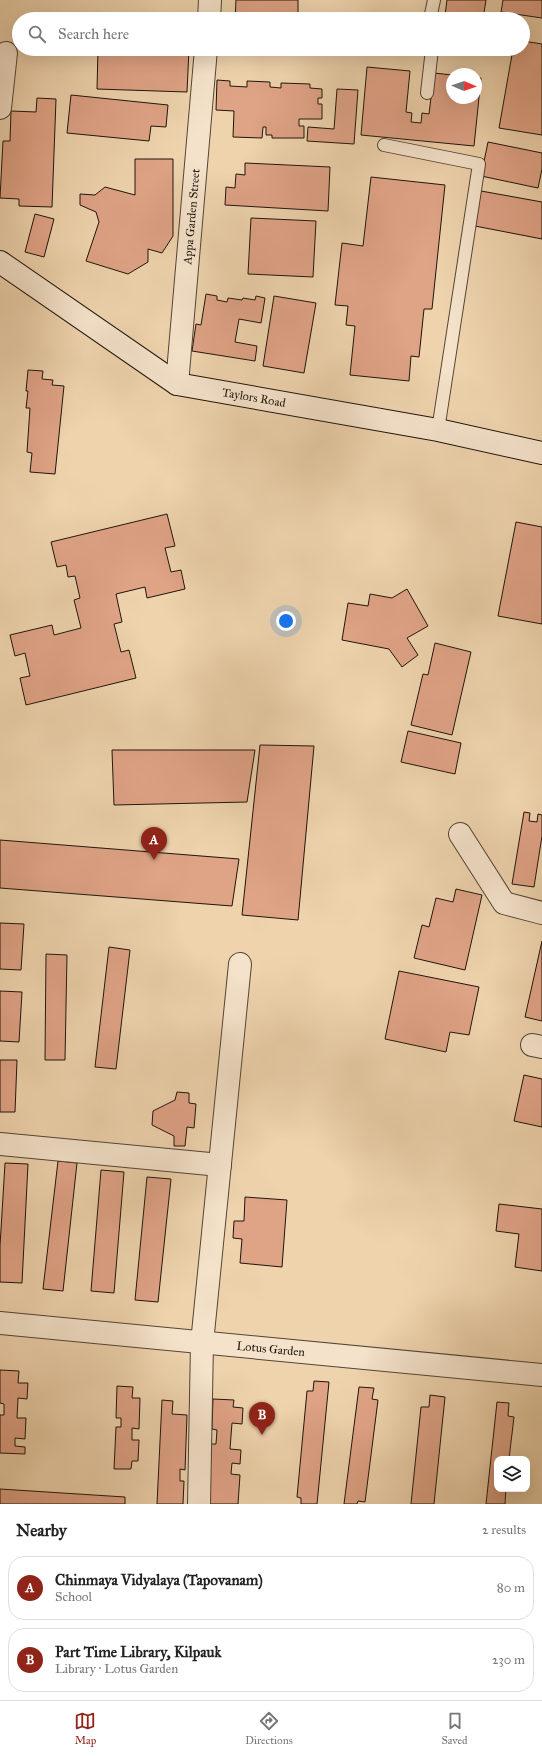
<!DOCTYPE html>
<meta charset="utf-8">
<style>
body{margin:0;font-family:"IM FELL Great Primer",serif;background:#f6f6f6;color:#222}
.controls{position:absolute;right:12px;bottom:12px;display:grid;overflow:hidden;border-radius:8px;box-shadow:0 4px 16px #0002}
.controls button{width:36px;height:36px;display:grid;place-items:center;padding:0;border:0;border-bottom:1px solid #e0e0e0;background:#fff;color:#222;font:20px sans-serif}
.compass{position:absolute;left:446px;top:68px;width:36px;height:36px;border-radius:50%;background:#fff;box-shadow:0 4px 16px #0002;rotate:92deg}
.you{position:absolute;left:286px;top:621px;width:14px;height:14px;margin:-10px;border:3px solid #fff;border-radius:50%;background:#1a73e8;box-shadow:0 0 0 6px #1a73e833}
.badge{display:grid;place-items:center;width:26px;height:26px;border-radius:50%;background:#8f2418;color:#fff;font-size:13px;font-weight:700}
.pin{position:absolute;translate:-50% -33px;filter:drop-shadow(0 1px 2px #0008)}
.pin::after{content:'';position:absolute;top:21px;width:14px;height:12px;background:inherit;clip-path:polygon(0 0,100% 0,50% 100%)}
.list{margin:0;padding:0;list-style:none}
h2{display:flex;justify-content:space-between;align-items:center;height:52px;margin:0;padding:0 16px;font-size:17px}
h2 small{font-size:13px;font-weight:400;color:#767676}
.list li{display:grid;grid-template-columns:26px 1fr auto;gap:12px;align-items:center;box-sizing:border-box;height:64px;margin:0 8px 8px;padding:0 8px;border:1px solid #e0e0e0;border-radius:16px}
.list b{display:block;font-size:15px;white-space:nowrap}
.list p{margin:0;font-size:13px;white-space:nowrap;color:#767676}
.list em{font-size:13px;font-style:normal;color:#767676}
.icon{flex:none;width:22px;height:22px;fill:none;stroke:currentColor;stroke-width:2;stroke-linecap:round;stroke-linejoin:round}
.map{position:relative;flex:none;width:542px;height:1504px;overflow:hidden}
.search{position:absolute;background:#fff;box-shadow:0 4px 16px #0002;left:12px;right:12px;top:12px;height:44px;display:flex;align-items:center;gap:10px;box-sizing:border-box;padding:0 14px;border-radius:22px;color:#767676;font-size:15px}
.sheet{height:196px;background:#fff}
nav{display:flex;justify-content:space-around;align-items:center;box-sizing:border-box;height:56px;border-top:1px solid #e0e0e0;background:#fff;font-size:11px;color:#767676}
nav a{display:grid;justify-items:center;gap:2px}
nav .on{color:#8f2418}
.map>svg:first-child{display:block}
.building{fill:#dfa386;stroke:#20140d}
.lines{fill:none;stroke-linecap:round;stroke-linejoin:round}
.lane-casing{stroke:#544435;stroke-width:14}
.street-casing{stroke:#544435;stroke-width:24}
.secondary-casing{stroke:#20140d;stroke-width:24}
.lane{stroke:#f4e2ca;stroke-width:12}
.street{stroke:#f4e2ca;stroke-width:22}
.secondary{stroke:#f4e2ca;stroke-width:22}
.labels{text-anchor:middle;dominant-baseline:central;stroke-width:3.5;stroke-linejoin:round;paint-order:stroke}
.street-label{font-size:12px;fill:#20140d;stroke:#f4e2ca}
</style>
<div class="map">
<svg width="542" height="1504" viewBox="0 0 542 1504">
<rect width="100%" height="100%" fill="#eed3ad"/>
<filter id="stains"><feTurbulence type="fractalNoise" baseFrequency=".005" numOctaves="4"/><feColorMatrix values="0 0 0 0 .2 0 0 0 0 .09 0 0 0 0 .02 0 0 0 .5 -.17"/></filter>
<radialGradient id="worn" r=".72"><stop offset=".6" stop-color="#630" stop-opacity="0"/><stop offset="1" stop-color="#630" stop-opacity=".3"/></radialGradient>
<path class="building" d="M236,0H298V19H235Z
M447,0H486L483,19L445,15Z
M503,0H542V18L501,12Z
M523,41L542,44V135L499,128L513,49H523Z
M98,49H189L187,92L97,89Z
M367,67L410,71L406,112L412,113L411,122L421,123L422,113L429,114L434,73L452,75V98H476V78H481L474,146L361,135Z
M217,80L230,81V86L247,87V81L270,82V87L281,88V83L310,84V88L322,89V98H318V104H322V119H299V126H304V138H272V135H266V127H263L262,138L233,137L234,111L216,110Z
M337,89L358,90L354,144L307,141L308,127L334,129Z
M71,95L168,105L166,127L151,126L149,141L67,133Z
M37,98L56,99L52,207L19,206V199L0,198L3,141H10L11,111L36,112Z
M488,142L542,153V169L538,188L481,176Z
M135,159H173V236L162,253L148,249V262L128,274L86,261L99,222L96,212L80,205V194L95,195L105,187L135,195Z
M245,163L330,167L328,211L225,205L226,187L235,188L236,174L245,175Z
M371,177L445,185L432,309H424L419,357L411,356L409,381L350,375L355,326L346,325L348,306L335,305L342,243L363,246Z
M481,191L542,202V239L475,226Z
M35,214L54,219L44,257L25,252Z
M251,218L316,221L313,277L248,274Z
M206,294L217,296V300L227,302L228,298L242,300L243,298L255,300L256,296L265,298L261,323L239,319L235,342L257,346L255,361L192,351L196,324L201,325Z
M274,296L316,303L304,373L263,366Z
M28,370L43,371L42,379L53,380L52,385L64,386L55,474L30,472L32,453L27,452L30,408H26L28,391H26Z
M167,514L175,546L165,548L171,572L181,570L185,589L147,598L145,587L116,594L122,622L114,624L121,652L129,650L136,678L26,705L20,678L30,676L25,653L15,656L10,635L52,625L54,635L81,628L74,600L80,598L75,576L68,577L66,565L57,567L51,542Z
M516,522L542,527V624L498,616Z
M407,589L428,626L407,638L418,655L402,667L389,649L342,640L348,603L368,606L370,594L392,598Z
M435,643L471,652L452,735L411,725L423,674L428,675Z
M408,731L461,743L455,774L401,762Z
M260,745L314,746L298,920L242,915Z
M112,750H255L247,802L114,805Z
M524,812L530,813L529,821L537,822L538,814L542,815V836L534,887L512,884Z
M0,840L239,859L232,906L0,888Z
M456,889L482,895L465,970L414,958L422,925L429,927L436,898L453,902Z
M0,923L24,924L21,970L0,969Z
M542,941V1021L525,1017Z
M109,947L130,950L116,1069L95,1067Z
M46,954L67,955L65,1060H45Z
M399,971L479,987L469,1035L450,1032L446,1052L385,1039Z
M0,991L22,992L19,1042L0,1041Z
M0,1060H17L15,1112H0Z
M524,1075L542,1079V1127L514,1121Z
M177,1092L189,1093V1103L196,1104L194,1128L187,1127L185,1146H174V1136L152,1125L153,1111L175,1100Z
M58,1161L77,1163L63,1291L43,1289Z
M5,1163L28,1164L22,1283L0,1282V1246Z
M101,1170L124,1172L114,1293L91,1291Z
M147,1177L171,1179L158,1302L135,1300Z
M245,1197L287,1200L282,1267L240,1263L242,1239L233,1238L234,1221H244Z
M499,1204L542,1209V1271L515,1267L519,1234L496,1231Z
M0,1370L19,1371L18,1383H28L27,1399L18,1398L17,1418H26L25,1439L15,1438V1446L25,1447V1454L0,1453V1415H4V1404L0,1403Z
M314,1381L329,1382L317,1504H301V1498L297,1497L307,1391H313Z
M117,1386L133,1387L132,1398H140L139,1429L132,1428V1440H139L138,1461H132L131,1469H114L116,1427H121V1418H116Z
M359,1387L374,1388L372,1399L378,1400L365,1502L358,1501L357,1504H344Z
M430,1395L445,1397L434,1504H411L421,1407H429Z
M213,1399L234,1400L233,1407L243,1408L242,1424L232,1423L230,1449L241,1450L240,1464L232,1463L231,1474L240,1475L238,1504H208L211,1444H216L217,1430L212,1429Z
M162,1400L173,1401L172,1414L187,1415L185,1470L180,1469V1481H184L183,1504H157Z
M497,1402L509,1403L508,1416L514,1417L509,1459H497V1489H506L505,1504H486Z
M0,1489L125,1497V1504H0Z"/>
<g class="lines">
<g class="lane-casing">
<path id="lane" d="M430,19L434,0
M427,93L432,49
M384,145L479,164L438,430"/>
</g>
<g class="street-casing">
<g id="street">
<path d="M209,19L210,0"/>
<path d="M0,108L6,53"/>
<path id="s1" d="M177,384L206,49"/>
<path d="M460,834L504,903L542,913"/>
<path d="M532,1045L542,1047"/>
<path d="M0,1144L220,1165"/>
<path id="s2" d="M0,1323L542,1375"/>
<path d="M199,1504L202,1343L240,964"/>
</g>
</g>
<g class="secondary-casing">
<g id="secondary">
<path id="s3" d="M0,262L177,384L438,430L542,453"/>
</g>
</g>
<use href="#lane" class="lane"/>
<use href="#street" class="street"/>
<use href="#secondary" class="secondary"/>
</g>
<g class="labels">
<g class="street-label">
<text stroke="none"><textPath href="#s1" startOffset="168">Appa Garden Street</textPath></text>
<text stroke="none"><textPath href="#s3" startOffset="293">Taylors Road</textPath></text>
<text stroke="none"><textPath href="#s2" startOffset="272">Lotus Garden</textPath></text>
</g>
</g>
<rect width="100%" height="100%" filter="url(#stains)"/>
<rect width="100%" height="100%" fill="url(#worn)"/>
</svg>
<div class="controls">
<button><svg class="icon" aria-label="layers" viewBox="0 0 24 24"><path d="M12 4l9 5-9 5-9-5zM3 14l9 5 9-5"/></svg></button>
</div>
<svg class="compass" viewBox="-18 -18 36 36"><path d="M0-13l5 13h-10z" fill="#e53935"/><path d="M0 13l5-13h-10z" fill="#767676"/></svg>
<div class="you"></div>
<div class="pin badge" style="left:154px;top:860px">A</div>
<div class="pin badge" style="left:262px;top:1435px">B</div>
<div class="search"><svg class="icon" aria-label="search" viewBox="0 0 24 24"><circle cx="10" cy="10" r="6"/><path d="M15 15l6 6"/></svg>Search here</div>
</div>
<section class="sheet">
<h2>Nearby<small>2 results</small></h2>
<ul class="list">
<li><span class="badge">A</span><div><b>Chinmaya Vidyalaya (Tapovanam)</b><p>School</p></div><em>80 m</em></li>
<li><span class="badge">B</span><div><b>Part Time Library, Kilpauk</b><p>Library · Lotus Garden</p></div><em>230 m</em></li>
</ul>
</section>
<nav>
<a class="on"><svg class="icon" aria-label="map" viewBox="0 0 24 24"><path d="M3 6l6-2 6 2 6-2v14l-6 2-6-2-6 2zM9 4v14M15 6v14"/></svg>Map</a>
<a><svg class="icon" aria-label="directions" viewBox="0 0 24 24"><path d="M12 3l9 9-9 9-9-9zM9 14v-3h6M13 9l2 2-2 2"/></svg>Directions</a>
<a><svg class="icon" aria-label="saved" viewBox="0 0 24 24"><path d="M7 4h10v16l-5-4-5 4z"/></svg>Saved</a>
</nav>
